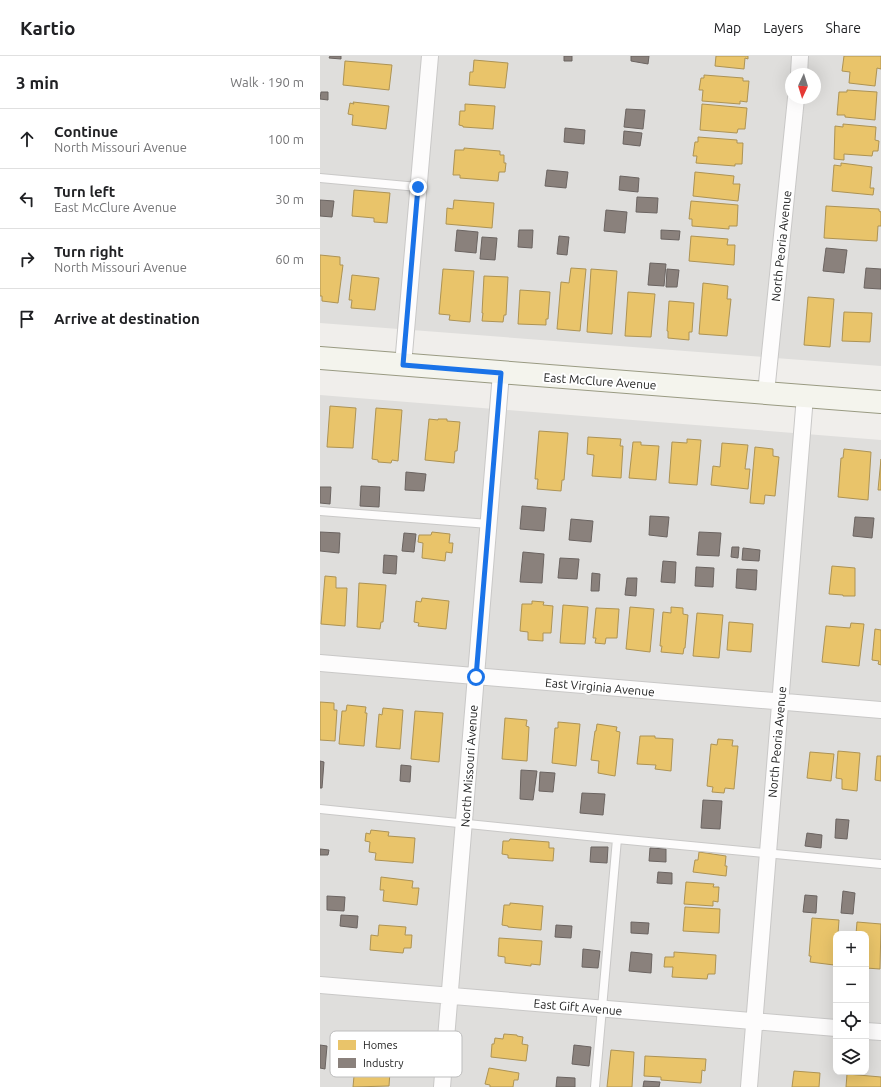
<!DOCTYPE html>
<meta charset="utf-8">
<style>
body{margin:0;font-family:Ubuntu,sans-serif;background:#f2f2f2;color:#202124}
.controls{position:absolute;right:12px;bottom:12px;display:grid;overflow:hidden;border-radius:8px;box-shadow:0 4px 16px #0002}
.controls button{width:36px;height:36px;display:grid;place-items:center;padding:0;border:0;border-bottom:1px solid #e0e0e0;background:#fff;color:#202124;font:20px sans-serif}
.compass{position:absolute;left:465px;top:12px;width:36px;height:36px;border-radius:50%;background:#fff;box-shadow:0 4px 16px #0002;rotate:184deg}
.stop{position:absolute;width:12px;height:12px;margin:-9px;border:3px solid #1a73e8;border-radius:50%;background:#fff}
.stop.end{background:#1a73e8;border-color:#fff;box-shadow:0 1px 4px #0008}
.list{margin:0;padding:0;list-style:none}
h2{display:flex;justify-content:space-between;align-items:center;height:52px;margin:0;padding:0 16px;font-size:17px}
h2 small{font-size:13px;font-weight:400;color:#757577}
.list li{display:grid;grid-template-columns:26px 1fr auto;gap:12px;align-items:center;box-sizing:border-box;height:60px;padding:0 16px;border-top:1px solid #e0e0e0}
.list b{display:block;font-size:15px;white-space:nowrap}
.list p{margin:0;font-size:13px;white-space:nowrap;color:#757577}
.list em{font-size:13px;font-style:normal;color:#757577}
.icon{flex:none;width:22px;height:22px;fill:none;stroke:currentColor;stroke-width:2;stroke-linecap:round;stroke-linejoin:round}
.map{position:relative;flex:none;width:561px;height:1031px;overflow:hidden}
header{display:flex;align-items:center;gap:24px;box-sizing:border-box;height:56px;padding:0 20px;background:#fff;border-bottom:1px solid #e0e0e0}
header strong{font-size:19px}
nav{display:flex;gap:22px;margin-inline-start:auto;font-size:14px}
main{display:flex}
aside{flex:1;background:#fff}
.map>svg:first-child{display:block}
.residential{fill:#dfdedc;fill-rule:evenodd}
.homes{fill:#e9c46a;stroke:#ad9354}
.industry{fill:#8a817c;stroke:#6b6461}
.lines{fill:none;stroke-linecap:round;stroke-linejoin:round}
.lane-casing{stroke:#c9c8c7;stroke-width:10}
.street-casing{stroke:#c9c8c7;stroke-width:18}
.secondary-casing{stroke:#999a82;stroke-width:24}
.lane{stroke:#fdfcfc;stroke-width:8}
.street{stroke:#fdfcfc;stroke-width:16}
.secondary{stroke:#f4f4ed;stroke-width:22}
.route{stroke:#1a73e8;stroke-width:5}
.labels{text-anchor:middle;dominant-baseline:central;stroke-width:4;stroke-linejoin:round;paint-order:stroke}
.street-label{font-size:12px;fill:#222;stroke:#fff}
.key{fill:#fff;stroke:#bdbdbd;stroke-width:1}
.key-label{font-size:11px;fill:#222}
</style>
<header>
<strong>Kartio</strong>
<nav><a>Map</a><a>Layers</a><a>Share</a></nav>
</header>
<main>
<aside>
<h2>3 min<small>Walk · 190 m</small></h2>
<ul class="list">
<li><svg class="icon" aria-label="ahead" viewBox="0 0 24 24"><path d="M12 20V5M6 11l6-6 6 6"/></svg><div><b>Continue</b><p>North Missouri Avenue</p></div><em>100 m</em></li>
<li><svg class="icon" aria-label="left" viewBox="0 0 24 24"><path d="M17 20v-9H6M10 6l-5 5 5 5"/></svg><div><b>Turn left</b><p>East McClure Avenue</p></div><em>30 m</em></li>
<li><svg class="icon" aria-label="right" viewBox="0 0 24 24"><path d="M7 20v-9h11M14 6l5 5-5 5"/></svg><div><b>Turn right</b><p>North Missouri Avenue</p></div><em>60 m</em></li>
<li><svg class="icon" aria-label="arrive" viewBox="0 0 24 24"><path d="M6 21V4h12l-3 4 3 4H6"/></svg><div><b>Arrive at destination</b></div></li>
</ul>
</aside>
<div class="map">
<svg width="561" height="1031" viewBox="0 0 561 1031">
<rect width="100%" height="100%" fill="#f0eeeb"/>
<path class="residential" d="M0,0H561V310L0,267ZM471,18H495V42H471Z
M0,339L561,384V1031H0ZM516,878H546V1016H516Z"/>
<path class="homes" d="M396,0H428V3L425,2L424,13L395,10Z
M524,0H561V13L557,12L555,30L529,27L530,16L522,15Z
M154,4L188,7L185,32L149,29L150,16H153Z
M25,5L72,9L69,34L23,29Z
M384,19L423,22V25H429L427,46L420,45V48L382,45L383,34H379L381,22H384Z
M527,34L557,36L555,64L525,61V59H517L519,36H527Z
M33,46L69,50L66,73L32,69L33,59L28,58L30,47L34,48Z
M145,48L175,50L173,73L143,71V70L139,69L140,55H145Z
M382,48L427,52L425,73H418L417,77L380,74Z
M523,68L556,71L555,84L559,85L558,95H553L552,100L524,98V104L514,103L515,70L523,71Z
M378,81L417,84V87H423L422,108H415V110L376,107L377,100H373L375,86H378Z
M144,92L180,95V99H184V107H186L185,116H179L178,125L140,122V119H133L135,94H144Z
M521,107L552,111L550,132H554L553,139L512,135L514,109L521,110Z
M375,116L414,120L413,128H420L418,145L373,140Z
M34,134L70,137L67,167L54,166V162L32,160Z
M134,144L174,147L172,172L126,168L127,152L133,153Z
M371,145L418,149L417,170H409V173L372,170V163H369Z
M506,150L559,153V155L561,156V170H558L557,185L504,182Z
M371,180L408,183L407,189H415L414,209L369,205Z
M0,199L20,201V209H23L18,247L2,245V240H0Z
M251,212L266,213L260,275L237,273L241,226L249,227Z
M123,213L154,215L150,266L129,264L130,259L119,258Z
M271,213L297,215L292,278L267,276Z
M32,219L59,222L55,254L31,252L32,244H29Z
M164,220L188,221L186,259H184L183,266L162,265L163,257H162Z
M383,227L408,230L407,243H411L407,280L379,278Z
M200,234L230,236L228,263H226V269L198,268Z
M308,236L335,238L331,281L305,280Z
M488,241L514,243L510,291L484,289Z
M349,245L374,247L372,276H369V284L348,282V275H347Z
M524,256L552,257L550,286L522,285Z
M10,350L36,352L33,392L7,391Z
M56,352L82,354L78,405L72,404L71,407L58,406V404L52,403Z
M109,363L118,364V363H127V365L140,366L137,395H135L134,407L105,404Z
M219,375L248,377L244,424H242L241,435L217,433L218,423H215Z
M268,381L301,383L300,390H303L301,422L272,420L274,399L267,398Z
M367,383L381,384L377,429L349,427L352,386L367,387Z
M313,386H321V389L339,390L336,424L309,422Z
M402,387L428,389L425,413H430L428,433L391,429L393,410L400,411Z
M435,391L453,393V400L459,401L455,440L445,439L444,448L430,447Z
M524,393L551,396L548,444L518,441L521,402H523Z
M561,403V434H558Z
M112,476L130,478L129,487H133L132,497L126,496L125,505L102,502L103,487L98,486L99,479H111Z
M512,510L535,512V540H523V539L509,538Z
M5,520L16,521V532H27L25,570L1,568Z
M39,527L66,529L63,566H61L60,573L37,571Z
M102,542L129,545L126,573L98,570L99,567L94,566L96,545L101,546Z
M212,545L224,546L223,549L233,550L231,577H223V585L208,584V576L200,575L202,548H212Z
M243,549L268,551L265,588L240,587Z
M310,551L334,553L330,596L306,593Z
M351,551L363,552V558L368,559L365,592H364L363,598L341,596L342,590H340L343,556L351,557Z
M276,552L299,553L297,582H286L285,588L275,587L276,582H273Z
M377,557L403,559L399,602L373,600Z
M409,566L433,568L431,596L407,594Z
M531,567L544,568L539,610L502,606L506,570L530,572Z
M555,573L561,574V609L558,608L559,605L552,604Z
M0,646L14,647V654H17L15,685L0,684Z
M27,649L46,651L45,657H47L44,690L19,688L22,655H26Z
M63,652L83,654L80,693L56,691L59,658L62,659Z
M95,655L123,657L119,706L91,703Z
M185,662L207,664L206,670L209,671L207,705L182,703Z
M238,666L260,668L256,710L232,707L235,672H238Z
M277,668L297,671L296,675L300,676L295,720L278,717L279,705L271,704L275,675H276Z
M320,680H335V682L353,683L351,715L335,713L336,709L317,708Z
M398,683L413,684L412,690H418L414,733L405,732L404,737L392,736L393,731L387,730L391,688L397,689Z
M518,695L540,697L537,735L522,733V723L516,722Z
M490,696L514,698L511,725L487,722Z
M557,700H561V725L555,724Z
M51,774L69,776L68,780L95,782L93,807L55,804L56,797L49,796L50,786L45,785L46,777L50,778Z
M190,783L229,786V792H234L233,805L188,802V799L182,798L183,785H189Z
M379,796L406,800L405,810H407L406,820L373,816L375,804H378Z
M61,821L93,825L92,832H99L97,849L63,845L64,834H60Z
M366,826L394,828L393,831H399L398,846L393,845V850L364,848Z
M190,847L223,850L221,874L188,871V870L182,869L184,849H190Z
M365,851L400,853L399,877L363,875Z
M492,862L519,864L518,878H516V902L514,901V909L490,906L491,900H489Z
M537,866L561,868L560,913L546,912V878H536Z
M59,869L86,871L85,879H92L91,892H84L83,897L50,894L51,879L58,880Z
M179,882L222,885L220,909L211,908V910L185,907V901L178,900Z
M354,896L396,899L395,918H388L387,923L352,921L353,911H344L345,901H354Z
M184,978L197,979V980L203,981L202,988L208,989L206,1005L171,1001L172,988H174L175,982L183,983Z
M291,994L314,996L312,1031H287Z
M36,998L71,1001L69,1030L33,1031Z
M325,1000L386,1003L385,1015L382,1014L381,1027L341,1024V1021L324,1020Z
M169,1012L199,1017L198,1024H194L193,1031H170V1029L165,1028Z
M474,1015L500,1017L499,1031H472Z
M527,1018L561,1021V1031H526Z"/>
<path class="industry" d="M10,0H21V3L9,2Z
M244,0H252V5H244Z
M311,0H329L328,8L311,5Z
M1,36H8V44L0,43Z
M306,53L325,54L323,73L304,71Z
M245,72L265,74L264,88L244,86Z
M304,75L322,77L320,90L303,88Z
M227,114L248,116L246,132L225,130Z
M300,120L319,122L318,136L299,134Z
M317,141L338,142L337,157L316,156Z
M0,144L14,145L12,161L0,160Z
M286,154L307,156L305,177L284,175Z
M137,174L158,176L156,197L135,195Z
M199,174H213L212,192L198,191Z
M341,174L360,175L359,184L341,183Z
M239,180L249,181L247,199L237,198Z
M162,181L177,182L175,204L160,203Z
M506,192L527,194L524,217L503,215Z
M330,207L346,208L344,230L328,229Z
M546,212L561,213V233L544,232Z
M347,213L359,214L357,231H346Z
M86,416L106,418L104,435L85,434Z
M41,430L60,431L59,451L40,450Z
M0,431H11L10,448L0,447Z
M202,450L226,452L224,475L200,473Z
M330,460L349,461L347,481L329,479Z
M535,461L554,462L552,482L533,480Z
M251,463L273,465L271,486L249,484Z
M0,476L20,477L19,497L0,495Z
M379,476L401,477L399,500L377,499Z
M84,477L96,478L94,496L82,495Z
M412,491H419L418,502L411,501Z
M423,492L440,494L439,505L422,504Z
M203,496L224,498L222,527L200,526Z
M64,499L77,500L76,518L63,517Z
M240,502L259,503L257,523L238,522Z
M343,505L356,506L355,527L341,526Z
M376,511L394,512L393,531L375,530Z
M417,513L437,514L436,534L416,532Z
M272,517L280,518L279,535H271Z
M307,522H317L316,540L305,539Z
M0,705L4,706L2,732H0Z
M81,709L91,710L90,726L80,725Z
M201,714L217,715L213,744L200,743Z
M220,716L235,717L233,736L219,735Z
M262,737L285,738L283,759L260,757Z
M383,744L402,745L400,773L381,772Z
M516,763L529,764L527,783L515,782Z
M487,777L502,779L501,792L485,790Z
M271,791H288L287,807L270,806Z
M330,792L346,793V806L329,805Z
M0,793L9,794L8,799H0Z
M338,816L352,817V828L337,827Z
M523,835L535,837L533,858L521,857Z
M485,839L497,840L496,857L483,856Z
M7,840L25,841L24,855L7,854Z
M21,859L38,860L37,872L20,870Z
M311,866L329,867L328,878L311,877Z
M236,869L252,870L251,882L235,881Z
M263,893L280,895L278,912L262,911Z
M311,896L332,898L331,917L309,915Z
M0,989L7,990L5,1013L0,1012Z
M254,989L271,991L269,1010L252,1008Z
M237,1021L255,1022V1031H236Z
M324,1025L340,1026L339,1031H323Z"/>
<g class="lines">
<g class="lane-casing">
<path id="lane" d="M0,122L98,131
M0,455L169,468
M0,753L297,783L561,808
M275,1031L297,783"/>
</g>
<g class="street-casing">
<path id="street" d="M479,18L480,0
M83,309L110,0
M446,337L476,42
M0,607L561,654
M0,929L516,972
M546,975L561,976
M122,1031L181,317
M429,1031L485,340"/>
</g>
<g class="secondary-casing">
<path id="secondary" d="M0,302L561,346"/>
</g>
<use href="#lane" class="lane"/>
<use href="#street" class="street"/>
<use href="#secondary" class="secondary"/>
</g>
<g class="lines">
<path class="route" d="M98,131L83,309L181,317L156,621"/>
</g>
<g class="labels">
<g class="street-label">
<text transform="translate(461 190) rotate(-84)">North Peoria Avenue</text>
<text transform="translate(280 325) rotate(4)">East McClure Avenue</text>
<text transform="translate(280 631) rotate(5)">East Virginia Avenue</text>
<text transform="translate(457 686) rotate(-85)">North Peoria Avenue</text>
<text transform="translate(149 710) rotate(-86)">North Missouri Avenue</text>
<text transform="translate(258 951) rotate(5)">East Gift Avenue</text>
</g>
</g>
<rect x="10" y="975" width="132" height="46" rx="6" class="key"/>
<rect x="18" y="984" width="18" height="10" fill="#e9c46a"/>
<rect x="18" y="1002" width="18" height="10" fill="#8a817c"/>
<g class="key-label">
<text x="43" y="993">Homes</text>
<text x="43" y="1011">Industry</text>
</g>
</svg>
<div class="controls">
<button>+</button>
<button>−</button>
<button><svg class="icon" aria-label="locate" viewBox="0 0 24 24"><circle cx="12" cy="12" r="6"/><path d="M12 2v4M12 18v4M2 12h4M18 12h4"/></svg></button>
<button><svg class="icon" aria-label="layers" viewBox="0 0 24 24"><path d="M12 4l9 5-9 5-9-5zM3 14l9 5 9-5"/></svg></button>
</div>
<svg class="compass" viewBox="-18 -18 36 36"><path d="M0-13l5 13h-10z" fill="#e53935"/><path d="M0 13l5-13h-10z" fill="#757577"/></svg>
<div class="stop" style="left:156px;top:621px"></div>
<div class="stop end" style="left:98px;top:131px"></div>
</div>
</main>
